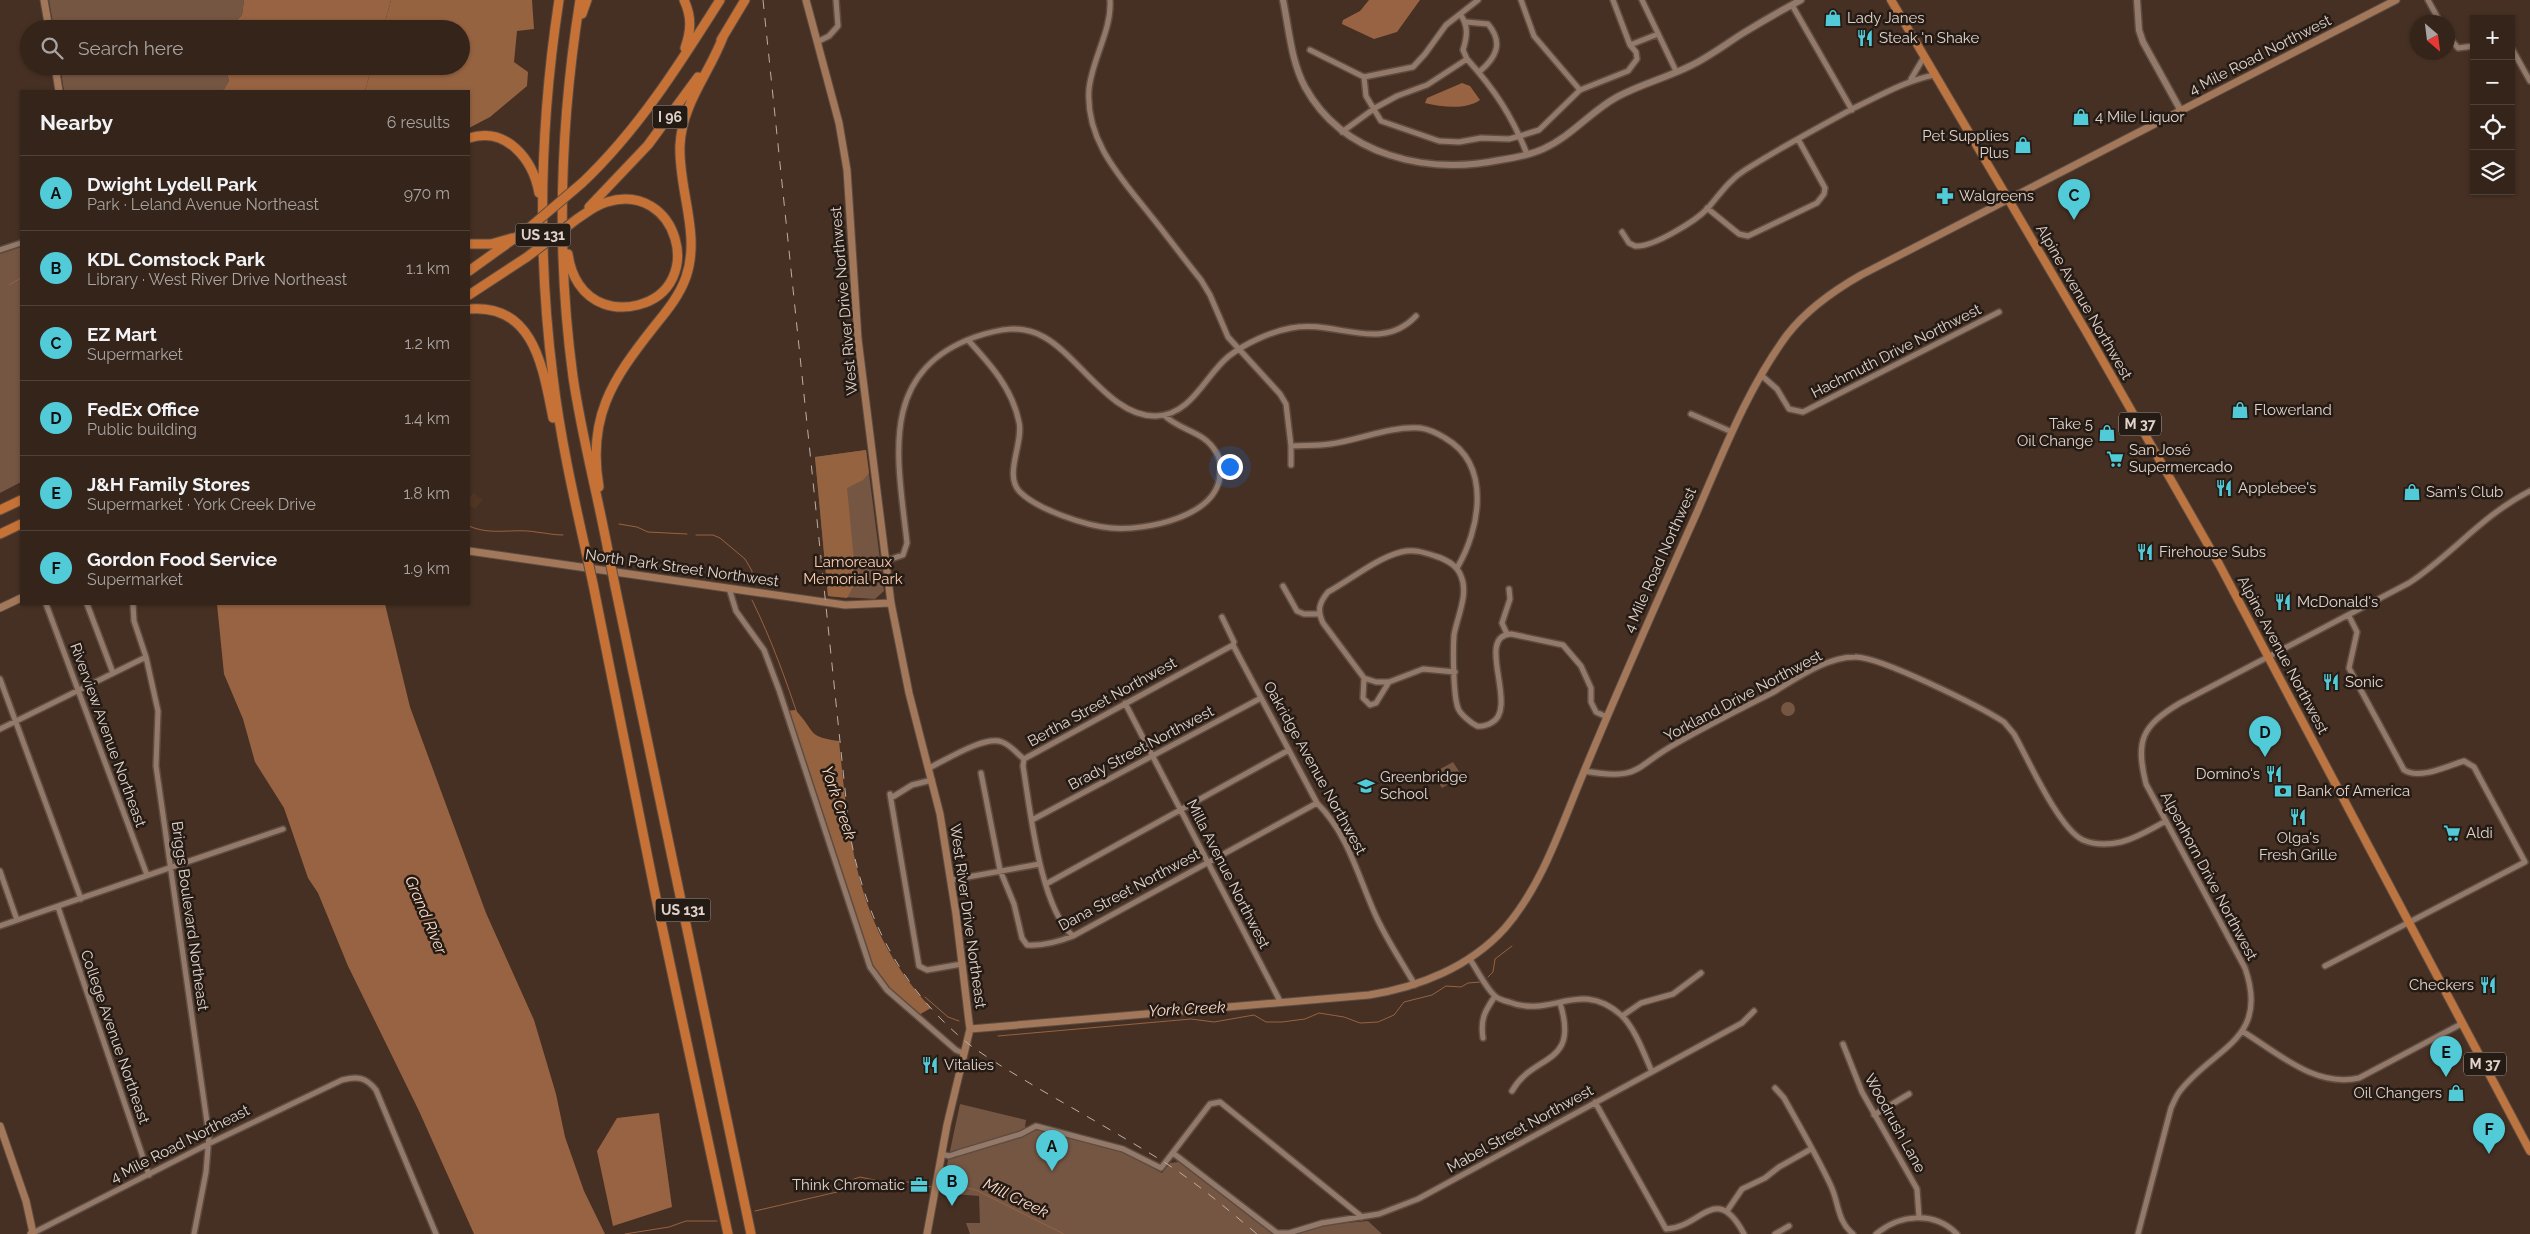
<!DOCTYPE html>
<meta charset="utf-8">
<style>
body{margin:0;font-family:Raleway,sans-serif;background:#3f3027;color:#f1f3f6}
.controls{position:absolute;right:15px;top:15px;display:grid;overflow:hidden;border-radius:0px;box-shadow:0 1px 4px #0004}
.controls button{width:45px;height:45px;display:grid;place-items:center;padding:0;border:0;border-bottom:1px solid #4e4139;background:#34241a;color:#f1f3f6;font:25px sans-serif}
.compass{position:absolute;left:2410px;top:15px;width:45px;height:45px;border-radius:50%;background:#34241a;box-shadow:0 1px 4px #0004;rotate:152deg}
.you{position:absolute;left:1229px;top:466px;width:18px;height:18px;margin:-12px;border:4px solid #fff;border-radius:50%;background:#1a73e8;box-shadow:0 0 0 8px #1a73e833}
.badge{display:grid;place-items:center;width:32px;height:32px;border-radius:50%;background:#52cbd9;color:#111;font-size:16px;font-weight:700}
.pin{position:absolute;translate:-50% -41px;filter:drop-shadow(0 1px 2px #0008)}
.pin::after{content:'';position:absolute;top:26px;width:18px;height:15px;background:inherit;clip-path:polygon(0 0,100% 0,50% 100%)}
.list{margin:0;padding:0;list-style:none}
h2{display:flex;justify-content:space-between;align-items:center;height:65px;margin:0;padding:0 20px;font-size:21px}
h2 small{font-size:16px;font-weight:400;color:#a9a4a2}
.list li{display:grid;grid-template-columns:32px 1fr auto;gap:15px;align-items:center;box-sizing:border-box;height:75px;padding:0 20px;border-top:1px solid #4e4139}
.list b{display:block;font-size:19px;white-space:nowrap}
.list p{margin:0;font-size:16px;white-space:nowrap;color:#a9a4a2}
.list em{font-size:16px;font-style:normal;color:#a9a4a2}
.icon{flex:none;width:28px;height:28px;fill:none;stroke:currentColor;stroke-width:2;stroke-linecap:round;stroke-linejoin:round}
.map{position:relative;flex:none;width:2530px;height:1234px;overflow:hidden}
.search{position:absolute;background:#34241a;box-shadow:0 1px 4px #0004;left:20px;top:20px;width:450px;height:55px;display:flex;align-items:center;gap:12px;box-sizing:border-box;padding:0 18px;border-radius:28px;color:#a9a4a2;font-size:19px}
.panel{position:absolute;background:#34241a;box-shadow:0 1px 4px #0004;left:20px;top:90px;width:450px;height:515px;border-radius:0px}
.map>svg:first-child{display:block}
.built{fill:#503523}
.green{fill:#755643}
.forest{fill:#966341}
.water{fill:#976342}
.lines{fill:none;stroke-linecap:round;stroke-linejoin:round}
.stream{stroke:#976342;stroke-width:1}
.minor-casing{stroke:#5e4c41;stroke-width:8}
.tertiary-casing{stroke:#5e4c41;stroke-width:9}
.secondary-casing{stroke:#5e4c41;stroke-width:9}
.trunk-casing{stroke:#5e4c41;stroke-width:10}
.motorway-casing{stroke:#5e4c41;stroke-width:11}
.minor{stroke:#92796a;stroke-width:5}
.tertiary{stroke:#92796a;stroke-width:6}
.secondary{stroke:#a2775a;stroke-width:7}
.trunk{stroke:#bc7440;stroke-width:8}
.motorway{stroke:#c67236;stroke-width:9}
.rail{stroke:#bdada4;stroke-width:1;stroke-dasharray:9 9;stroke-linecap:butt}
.motorway-bridge-casing{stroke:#5e4c41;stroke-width:11;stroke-linecap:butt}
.motorway-bridge{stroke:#c67236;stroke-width:9}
.labels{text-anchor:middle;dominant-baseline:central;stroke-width:5;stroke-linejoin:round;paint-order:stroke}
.shield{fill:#251b15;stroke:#a99c94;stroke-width:1}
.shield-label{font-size:14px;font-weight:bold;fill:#e1d3cb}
.poi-label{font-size:15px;fill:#e1d3cb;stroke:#251b15;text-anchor:start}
.street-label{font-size:15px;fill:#e1d3cb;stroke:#251b15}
.park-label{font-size:15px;fill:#fdcdaf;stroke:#251b15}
.water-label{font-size:16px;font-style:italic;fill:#fddcc9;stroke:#251b15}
</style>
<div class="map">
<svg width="2530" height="1234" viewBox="0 0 2530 1234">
<rect width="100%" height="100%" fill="#463023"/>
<path class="built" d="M474,493L483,500L475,509L469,504V498Z"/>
<path class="green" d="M49,0H244L242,15L236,21L241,29H54Z
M60,66H225L229,81L223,91H64Z
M21,247V482L0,493V254Z
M866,450L884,591L875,599L828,596L815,457Z
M1781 709a7 7 0 1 1 14 0a7 7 0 1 1-14 0Z
M1453,762L1462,776L1442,788L1433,773Z
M960,1104L1026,1120L1025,1127L1124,1152L1162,1173L1170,1163L1179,1162L1273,1234H970L966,1223H980L979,1196L941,1193Z
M1368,1221L1382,1234H1296L1322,1225Z"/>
<path class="forest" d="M391,0H532L534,29L517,31L514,62L528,72L527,86L490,117L469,128V91H365L372,66H461V29H383Z
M866,450L869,473L863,480L847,488L855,571H859L860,575L847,598L828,596L815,457Z
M795,710C816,730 805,737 839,741C850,847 856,926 931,1008L917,1016L893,995L870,967L786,711Z"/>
<path class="water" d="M244,0H391L383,29H241L236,21L242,15Z
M1369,0H1420L1397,32L1374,39L1342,24L1343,20L1360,11Z
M225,66H372L365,91H223L229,81Z
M1462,83L1470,86L1480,100C1466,110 1442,107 1425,103L1427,98Z
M217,604H385L410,707L486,913L534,1020L556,1094L565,1137L584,1191L605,1234H474L419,1111L348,966L318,893L308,878L284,808L255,762L243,719L224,674Z
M659,1113L672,1207L613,1226L597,1151L617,1118Z"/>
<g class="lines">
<path class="stream" d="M9,285L21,278
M619,524L637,527L648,532L687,534
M469,526C491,536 513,528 536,532C546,533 553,535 563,535
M696,535H713L720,538L745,559L752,571L751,584
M752,600C791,679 812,767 842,849C846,859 845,869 847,879C849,886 853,889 857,895C864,907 863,925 868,939C876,958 909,975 913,999L920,1001
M1488,977L1493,972L1495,959L1512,946
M925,997L948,1017L959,1021
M998,1036L1191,1019L1214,1022L1254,1015L1266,1022H1282L1305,1019L1319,1013L1344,1017L1360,1023L1378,1022L1394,1015L1404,1002L1432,995L1446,986L1461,987L1468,983L1481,982
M926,1186L932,1187
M939,1188L958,1186L976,1190L1064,1234
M755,1211L837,1192L854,1179L860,1177L884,1182H910
M625,1234L669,1227L686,1221H717"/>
<g class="minor-casing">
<path id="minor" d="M1110,0C1112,30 1092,59 1089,89C1085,141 1122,179 1151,216C1168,237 1184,259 1201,280L1210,295L1228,337L1280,394L1286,404L1291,446V465
M1521,0L1534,36L1580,90
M1613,0L1630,45L1658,34
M1642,0L1676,71
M2428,0L2440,22
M1792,5L1852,110
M1460,14C1469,26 1467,37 1463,50L1467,59
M1466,22L1488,24C1504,43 1496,58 1479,72
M2448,36L2458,48L2474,46
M817,42L829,36L838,26L836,0
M2511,47L2530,81
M1310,50L1364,77L1413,67L1425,54L1446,25L1478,0
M1364,77L1366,96L1381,121L1439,141L1459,142L1481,138L1509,139L1520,136L1539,130L1580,90L1628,71L1637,59L1636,52L1630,45
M1911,79L1924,57
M1342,132L1375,108L1397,96L1427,85L1467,59C1495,90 1512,116 1527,154
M1707,208L1739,234L1748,236L1817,203L1824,194L1825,188L1798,139
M1622,232L1629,243L1635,246C1652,248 1696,221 1708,208C1720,194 1729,180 1745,170C1780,148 1817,128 1854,108C1881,95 1905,81 1934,75
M0,250L21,243
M968,340C990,364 1012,388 1019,422C1024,443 1003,475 1020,492C1038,510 1087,526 1111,528C1145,531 1218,517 1220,474C1221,467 1220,458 1216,452C1204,431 1181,431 1165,416
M1761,375L1777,389L1789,409L1803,412L1999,312
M1691,414L1732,432
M1291,446C1304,445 1317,446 1330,444C1360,440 1389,426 1420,428C1429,429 1437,433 1445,438C1492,465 1480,529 1457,568
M885,561L903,555L907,543C898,460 877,372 975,337C999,329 1021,324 1044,337C1080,357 1111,417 1156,416C1192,415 1205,375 1229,356C1246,343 1270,332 1291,328C1335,319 1380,354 1416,316
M1283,586L1297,611L1304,614H1319
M729,588L736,611L764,650L779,690L870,967L887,990L956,1050L963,1053
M46,604L147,875
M87,604L113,673
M133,604L134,621L146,657L158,711L156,766L209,1136L206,1172L194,1234
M1222,617L1234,642L1233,645L1317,803C1348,834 1358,876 1375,914C1386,939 1402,962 1415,985
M1507,634L1502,623L1510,599L1509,589
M1455,672L1423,669L1389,682H1376L1364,678L1323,623C1317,610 1319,603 1328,592C1352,579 1375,559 1401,552C1414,549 1423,552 1435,556C1445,559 1457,565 1461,576C1469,594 1457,617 1454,635C1453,649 1453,695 1458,708C1460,714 1471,723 1477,726C1481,727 1488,725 1491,723C1520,709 1474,636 1511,634L1563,645L1581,666L1591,688V702L1596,712L1607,717
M1364,678L1363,698L1370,705L1376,703L1389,682
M0,679L81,899
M1125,703L1281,1003
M0,729L146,657
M1024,759L1233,645
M1024,759L1023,766C1030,808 1040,908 1073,936
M929,768C946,760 985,735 1002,742C1011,745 1017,754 1024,759
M1584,771C1642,781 1633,767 1677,743C1709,725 1740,709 1772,693C1796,679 1826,657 1855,657C1879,656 1981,707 2004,722L2014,734C2028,759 2059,829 2083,840C2095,845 2108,845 2121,842C2137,838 2151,829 2166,821
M981,773L1000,870L1014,904L1022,938L1027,945C1043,946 1058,942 1073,936L1317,803
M890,794L919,966L927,970L962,964
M891,798L912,785L932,780
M1032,820L1261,698
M0,871L17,920
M951,880L1040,864
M1046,884L1289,750
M58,907L149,1175
M0,926L283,829
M1469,958C1477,969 1485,987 1495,996C1498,999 1505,1001 1509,1002C1551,1019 1580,978 1621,1015C1635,1028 1644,1054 1652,1072
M2325,966L2525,862L2474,767L2464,761C2447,766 2420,780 2404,770L2349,668L2357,632L2349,616
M1622,1016L1641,1003L1673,994L1701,973
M2242,1031C2278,1053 2315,1088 2359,1078L2463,1023
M1483,1038C1480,1019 1485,1011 1495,996
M1843,1044L1862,1092L1917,1189L1919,1217
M1775,1088L1784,1098C1800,1127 1817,1156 1831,1186C1839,1203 1837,1221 1853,1234
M1512,1091C1533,1053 1580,1067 1560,1003
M1595,1102L1666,1229C1701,1228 1716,1181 1744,1234
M1874,1115L1909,1094
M1173,1153L1277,1233H1289L1322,1223L1379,1214L1418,1199L1742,1023L1754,1011
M942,1154L949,1156L958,1153L1021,1134L1036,1126L1123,1149L1161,1168L1210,1104L1220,1102L1362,1217
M1727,1211L1742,1189L1765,1178L1779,1167L1811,1149
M33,1233L208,1144L342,1080C357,1076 366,1077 376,1090L436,1234
M1775,1234L1789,1226
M1876,1234C1900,1214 1934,1211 1957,1234
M2138,1234L2171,1108C2174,1102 2176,1096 2180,1091C2214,1047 2270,1040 2245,968L2146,784C2135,740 2142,726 2180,703L2409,583C2453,554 2481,516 2530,491"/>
</g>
<g class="tertiary-casing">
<path id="tertiary" d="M1283,0C1289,29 1291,61 1305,87C1343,156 1427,175 1500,160C1514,158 1530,155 1543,149C1572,136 1591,111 1617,97C1641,84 1666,78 1690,66C1709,57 1727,43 1745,32C1763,21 1782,10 1801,0
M2137,0L2139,30L2143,42L2181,111"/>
</g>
<g class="secondary-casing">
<path id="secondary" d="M44,0L49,29
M806,0L839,123L847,170L858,339L891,603L909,693L940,814L956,914L969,1022L970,1029L947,1125L927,1234
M55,66L59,91
M469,551L845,605L891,603
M0,608L21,598
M970,1029L1369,995C1419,987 1470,967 1505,928C1543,884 1561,826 1583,774C1620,685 1659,597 1698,510C1724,450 1748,388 1787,335C1807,309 1833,291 1861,275L2396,0
M0,1126L26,1201L33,1233L31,1234"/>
</g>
<g class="trunk-casing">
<path id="trunk" d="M1891,0L2087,333L2219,564L2530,1151"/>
</g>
<g class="motorway-casing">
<path id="motorway" d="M559,0C540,124 537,252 553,377C560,436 573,494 586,552
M580,0C560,125 556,252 573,377C582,438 598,496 609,556
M684,0C692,17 691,31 685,48
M582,14L587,0
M721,40L745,0
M469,138C507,126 533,160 539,193
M582,183C638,130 679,65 720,0
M589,207L648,145L698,77
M469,244H491L512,238
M568,254C571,276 582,296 604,304C615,308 626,308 638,305C708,287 677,180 607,202C596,205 586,213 577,219
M469,271L529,228
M469,295L527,257
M469,309C535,303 543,370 553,418
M599,487C587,418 612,380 653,328C665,313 679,297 686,277C701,234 678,189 680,145C682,104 709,74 723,37
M0,510L21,500
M0,534L21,524
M593,584L656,898L728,1234
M615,586L751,1234"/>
</g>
<use href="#minor" class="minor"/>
<use href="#tertiary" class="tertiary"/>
<use href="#secondary" class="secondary"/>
<use href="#trunk" class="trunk"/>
<use href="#motorway" class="motorway"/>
<path class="rail" d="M763,0L849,828C863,914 898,985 966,1042C988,1059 1013,1073 1036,1087C1079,1112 1122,1136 1164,1162C1197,1183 1227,1209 1257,1234"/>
<g class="motorway-bridge-casing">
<path id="motorway-bridge" d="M529,228L582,183
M527,257L577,219
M586,552L593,584
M609,556L615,586"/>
</g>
<use href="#motorway-bridge" class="motorway-bridge"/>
</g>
<defs>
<g id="shop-bare" transform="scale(1.35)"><path d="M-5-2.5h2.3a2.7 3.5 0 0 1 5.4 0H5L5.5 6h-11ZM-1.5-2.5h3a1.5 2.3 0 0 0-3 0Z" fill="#52cbd9" stroke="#251b15" stroke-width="2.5" paint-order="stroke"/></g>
<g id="restaurant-bare" transform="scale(1.35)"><path d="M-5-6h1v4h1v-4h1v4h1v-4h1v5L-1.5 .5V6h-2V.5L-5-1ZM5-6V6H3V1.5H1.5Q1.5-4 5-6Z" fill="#52cbd9" stroke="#251b15" stroke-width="2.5" paint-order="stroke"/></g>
<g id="pharmacy-bare" transform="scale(1.35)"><path d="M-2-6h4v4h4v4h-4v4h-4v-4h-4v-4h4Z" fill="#52cbd9" stroke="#251b15" stroke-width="2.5" paint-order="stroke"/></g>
<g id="supermarket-bare" transform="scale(1.35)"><path d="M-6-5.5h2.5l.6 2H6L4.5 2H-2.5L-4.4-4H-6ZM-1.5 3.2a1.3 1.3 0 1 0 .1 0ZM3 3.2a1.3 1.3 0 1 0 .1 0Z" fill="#52cbd9" stroke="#251b15" stroke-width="2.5" paint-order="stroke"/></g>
<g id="school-bare" transform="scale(1.35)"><path d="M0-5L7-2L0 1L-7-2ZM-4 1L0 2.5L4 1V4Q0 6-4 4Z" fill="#52cbd9" stroke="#251b15" stroke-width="2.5" paint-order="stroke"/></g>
<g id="bank-bare" transform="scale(1.35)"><path d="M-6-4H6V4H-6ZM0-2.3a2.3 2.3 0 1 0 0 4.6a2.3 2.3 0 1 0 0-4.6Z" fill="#52cbd9" stroke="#251b15" stroke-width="2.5" paint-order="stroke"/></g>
<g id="office-bare" transform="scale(1.35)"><path d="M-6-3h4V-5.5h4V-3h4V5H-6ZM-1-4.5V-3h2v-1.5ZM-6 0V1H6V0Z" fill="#52cbd9" stroke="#251b15" stroke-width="2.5" paint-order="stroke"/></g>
</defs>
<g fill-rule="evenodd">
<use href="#shop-bare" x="1833" y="18"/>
<use href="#restaurant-bare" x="1865" y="38"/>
<use href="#shop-bare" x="2081" y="117"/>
<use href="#shop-bare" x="2023" y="145"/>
<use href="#pharmacy-bare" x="1945" y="196"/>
<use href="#shop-bare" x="2240" y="410"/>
<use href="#shop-bare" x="2107" y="433"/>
<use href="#supermarket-bare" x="2115" y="459"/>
<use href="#restaurant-bare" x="2224" y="488"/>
<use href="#shop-bare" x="2412" y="492"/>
<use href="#restaurant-bare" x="2145" y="552"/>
<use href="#restaurant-bare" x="2283" y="602"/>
<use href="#restaurant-bare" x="2331" y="682"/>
<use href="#restaurant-bare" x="2274" y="774"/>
<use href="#school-bare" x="1366" y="786"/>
<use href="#bank-bare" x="2283" y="791"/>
<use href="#restaurant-bare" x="2298" y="817"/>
<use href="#supermarket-bare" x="2452" y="833"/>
<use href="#restaurant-bare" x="2488" y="985"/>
<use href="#restaurant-bare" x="930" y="1065"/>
<use href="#shop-bare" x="2456" y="1093"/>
<use href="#office-bare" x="919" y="1185"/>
</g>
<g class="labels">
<g class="shield">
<rect x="652.5" y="105.5" width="35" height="23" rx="4"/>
<rect x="515.5" y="223.5" width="55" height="23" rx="4"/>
<rect x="2119" y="412.5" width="42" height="23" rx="4"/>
<rect x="655.5" y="898.5" width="55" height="23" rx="4"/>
<rect x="2464" y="1052.5" width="42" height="23" rx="4"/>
</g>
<g class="shield-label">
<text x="670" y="117">I 96</text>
<text x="543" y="235">US 131</text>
<text x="2140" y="424">M 37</text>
<text x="683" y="910">US 131</text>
<text x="2485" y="1064">M 37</text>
</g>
<g class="poi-label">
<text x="1847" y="18">Lady Janes</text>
<text x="1879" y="38">Steak 'n Shake</text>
<text x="2095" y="117">4 Mile Liquor</text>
<text x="2009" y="136" text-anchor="end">Pet Supplies<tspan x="2009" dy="17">Plus</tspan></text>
<text x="1959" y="196">Walgreens</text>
<text x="2254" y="410">Flowerland</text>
<text x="2093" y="424" text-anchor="end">Take 5<tspan x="2093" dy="17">Oil Change</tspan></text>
<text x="2129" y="450">San José<tspan x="2129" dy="17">Supermercado</tspan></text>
<text x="2238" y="488">Applebee's</text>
<text x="2426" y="492">Sam's Club</text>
<text x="2159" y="552">Firehouse Subs</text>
<text x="2297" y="602">McDonald's</text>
<text x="2345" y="682">Sonic</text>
<text x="2260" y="774" text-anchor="end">Domino's</text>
<text x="1380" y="777">Greenbridge<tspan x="1380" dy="17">School</tspan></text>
<text x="2297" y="791">Bank of America</text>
<text x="2466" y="833">Aldi</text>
<text x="2298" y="838" text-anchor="middle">Olga's<tspan x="2298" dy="17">Fresh Grille</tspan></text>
<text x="2474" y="985" text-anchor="end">Checkers</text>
<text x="944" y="1065">Vitalies</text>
<text x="2442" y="1093" text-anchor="end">Oil Changers</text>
<text x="905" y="1185" text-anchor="end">Think Chromatic</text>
</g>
<g class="street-label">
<text transform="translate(2260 55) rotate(-27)">4 Mile Road Northwest</text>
<text transform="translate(844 301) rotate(-95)">West River Drive Northwest</text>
<text transform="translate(2084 302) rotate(60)">Alpine Avenue Northwest</text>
<text transform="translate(1896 351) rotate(-27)">Hachmuth Drive Northwest</text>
<text transform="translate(1660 560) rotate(-66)">4 Mile Road Northwest</text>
<text transform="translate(682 568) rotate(8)">North Park Street Northwest</text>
<text transform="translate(2283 655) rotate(62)">Alpine Avenue Northwest</text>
<text transform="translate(1743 696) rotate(-28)">Yorkland Drive Northwest</text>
<text transform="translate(1102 702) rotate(-29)">Bertha Street Northwest</text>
<text transform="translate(108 735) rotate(70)">Riverview Avenue Northeast</text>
<text transform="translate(1141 748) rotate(-28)">Brady Street Northwest</text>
<text transform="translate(1315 768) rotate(61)">Oakridge Avenue Northwest</text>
<text transform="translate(1228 874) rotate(63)">Milla Avenue Northwest</text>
<text transform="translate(2209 876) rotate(62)">Alpenhorn Drive Northwest</text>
<text transform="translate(1129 890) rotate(-28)">Dana Street Northwest</text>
<text transform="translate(190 916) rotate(82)">Briggs Boulevard Northeast</text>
<text transform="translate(968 916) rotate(82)">West River Drive Northeast</text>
<text transform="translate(115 1037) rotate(71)">College Avenue Northeast</text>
<text transform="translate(1895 1123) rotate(61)">Woodrush Lane</text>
<text transform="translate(1520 1129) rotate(-29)">Mabel Street Northwest</text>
<text transform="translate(180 1144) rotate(-27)">4 Mile Road Northeast</text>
</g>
<g class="park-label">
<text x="853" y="562">Lamoreaux<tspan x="853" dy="17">Memorial Park</tspan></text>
</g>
<g class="water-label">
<text transform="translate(839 803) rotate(71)">York Creek</text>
<text transform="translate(426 915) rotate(67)">Grand River</text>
<text transform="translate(1187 1009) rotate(-3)">York Creek</text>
<text transform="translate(1016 1198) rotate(26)">Mill Creek</text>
</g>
</g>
</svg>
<div class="controls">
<button>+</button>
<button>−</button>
<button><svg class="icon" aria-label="locate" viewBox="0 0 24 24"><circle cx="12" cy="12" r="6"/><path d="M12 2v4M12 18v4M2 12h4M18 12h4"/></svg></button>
<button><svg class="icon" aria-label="layers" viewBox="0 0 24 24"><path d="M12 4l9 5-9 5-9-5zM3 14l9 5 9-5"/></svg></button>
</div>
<svg class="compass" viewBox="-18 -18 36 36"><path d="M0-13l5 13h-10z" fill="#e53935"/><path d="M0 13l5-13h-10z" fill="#a9a4a2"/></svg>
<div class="you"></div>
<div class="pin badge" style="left:1052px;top:1171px">A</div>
<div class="pin badge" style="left:952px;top:1206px">B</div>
<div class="pin badge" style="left:2074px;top:220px">C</div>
<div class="pin badge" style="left:2265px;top:757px">D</div>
<div class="pin badge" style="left:2446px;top:1077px">E</div>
<div class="pin badge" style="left:2489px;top:1154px">F</div>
<div class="search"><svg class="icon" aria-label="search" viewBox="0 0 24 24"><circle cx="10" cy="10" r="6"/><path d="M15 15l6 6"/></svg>Search here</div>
<section class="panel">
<h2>Nearby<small>6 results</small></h2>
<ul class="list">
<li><span class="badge">A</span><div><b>Dwight Lydell Park</b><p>Park · Leland Avenue Northeast</p></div><em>970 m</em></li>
<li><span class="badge">B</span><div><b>KDL Comstock Park</b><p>Library · West River Drive Northeast</p></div><em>1.1 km</em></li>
<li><span class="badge">C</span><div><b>EZ Mart</b><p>Supermarket</p></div><em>1.2 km</em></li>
<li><span class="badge">D</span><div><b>FedEx Office</b><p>Public building</p></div><em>1.4 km</em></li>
<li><span class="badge">E</span><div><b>J&amp;H Family Stores</b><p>Supermarket · York Creek Drive</p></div><em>1.8 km</em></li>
<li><span class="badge">F</span><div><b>Gordon Food Service</b><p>Supermarket</p></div><em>1.9 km</em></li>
</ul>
</section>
</div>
